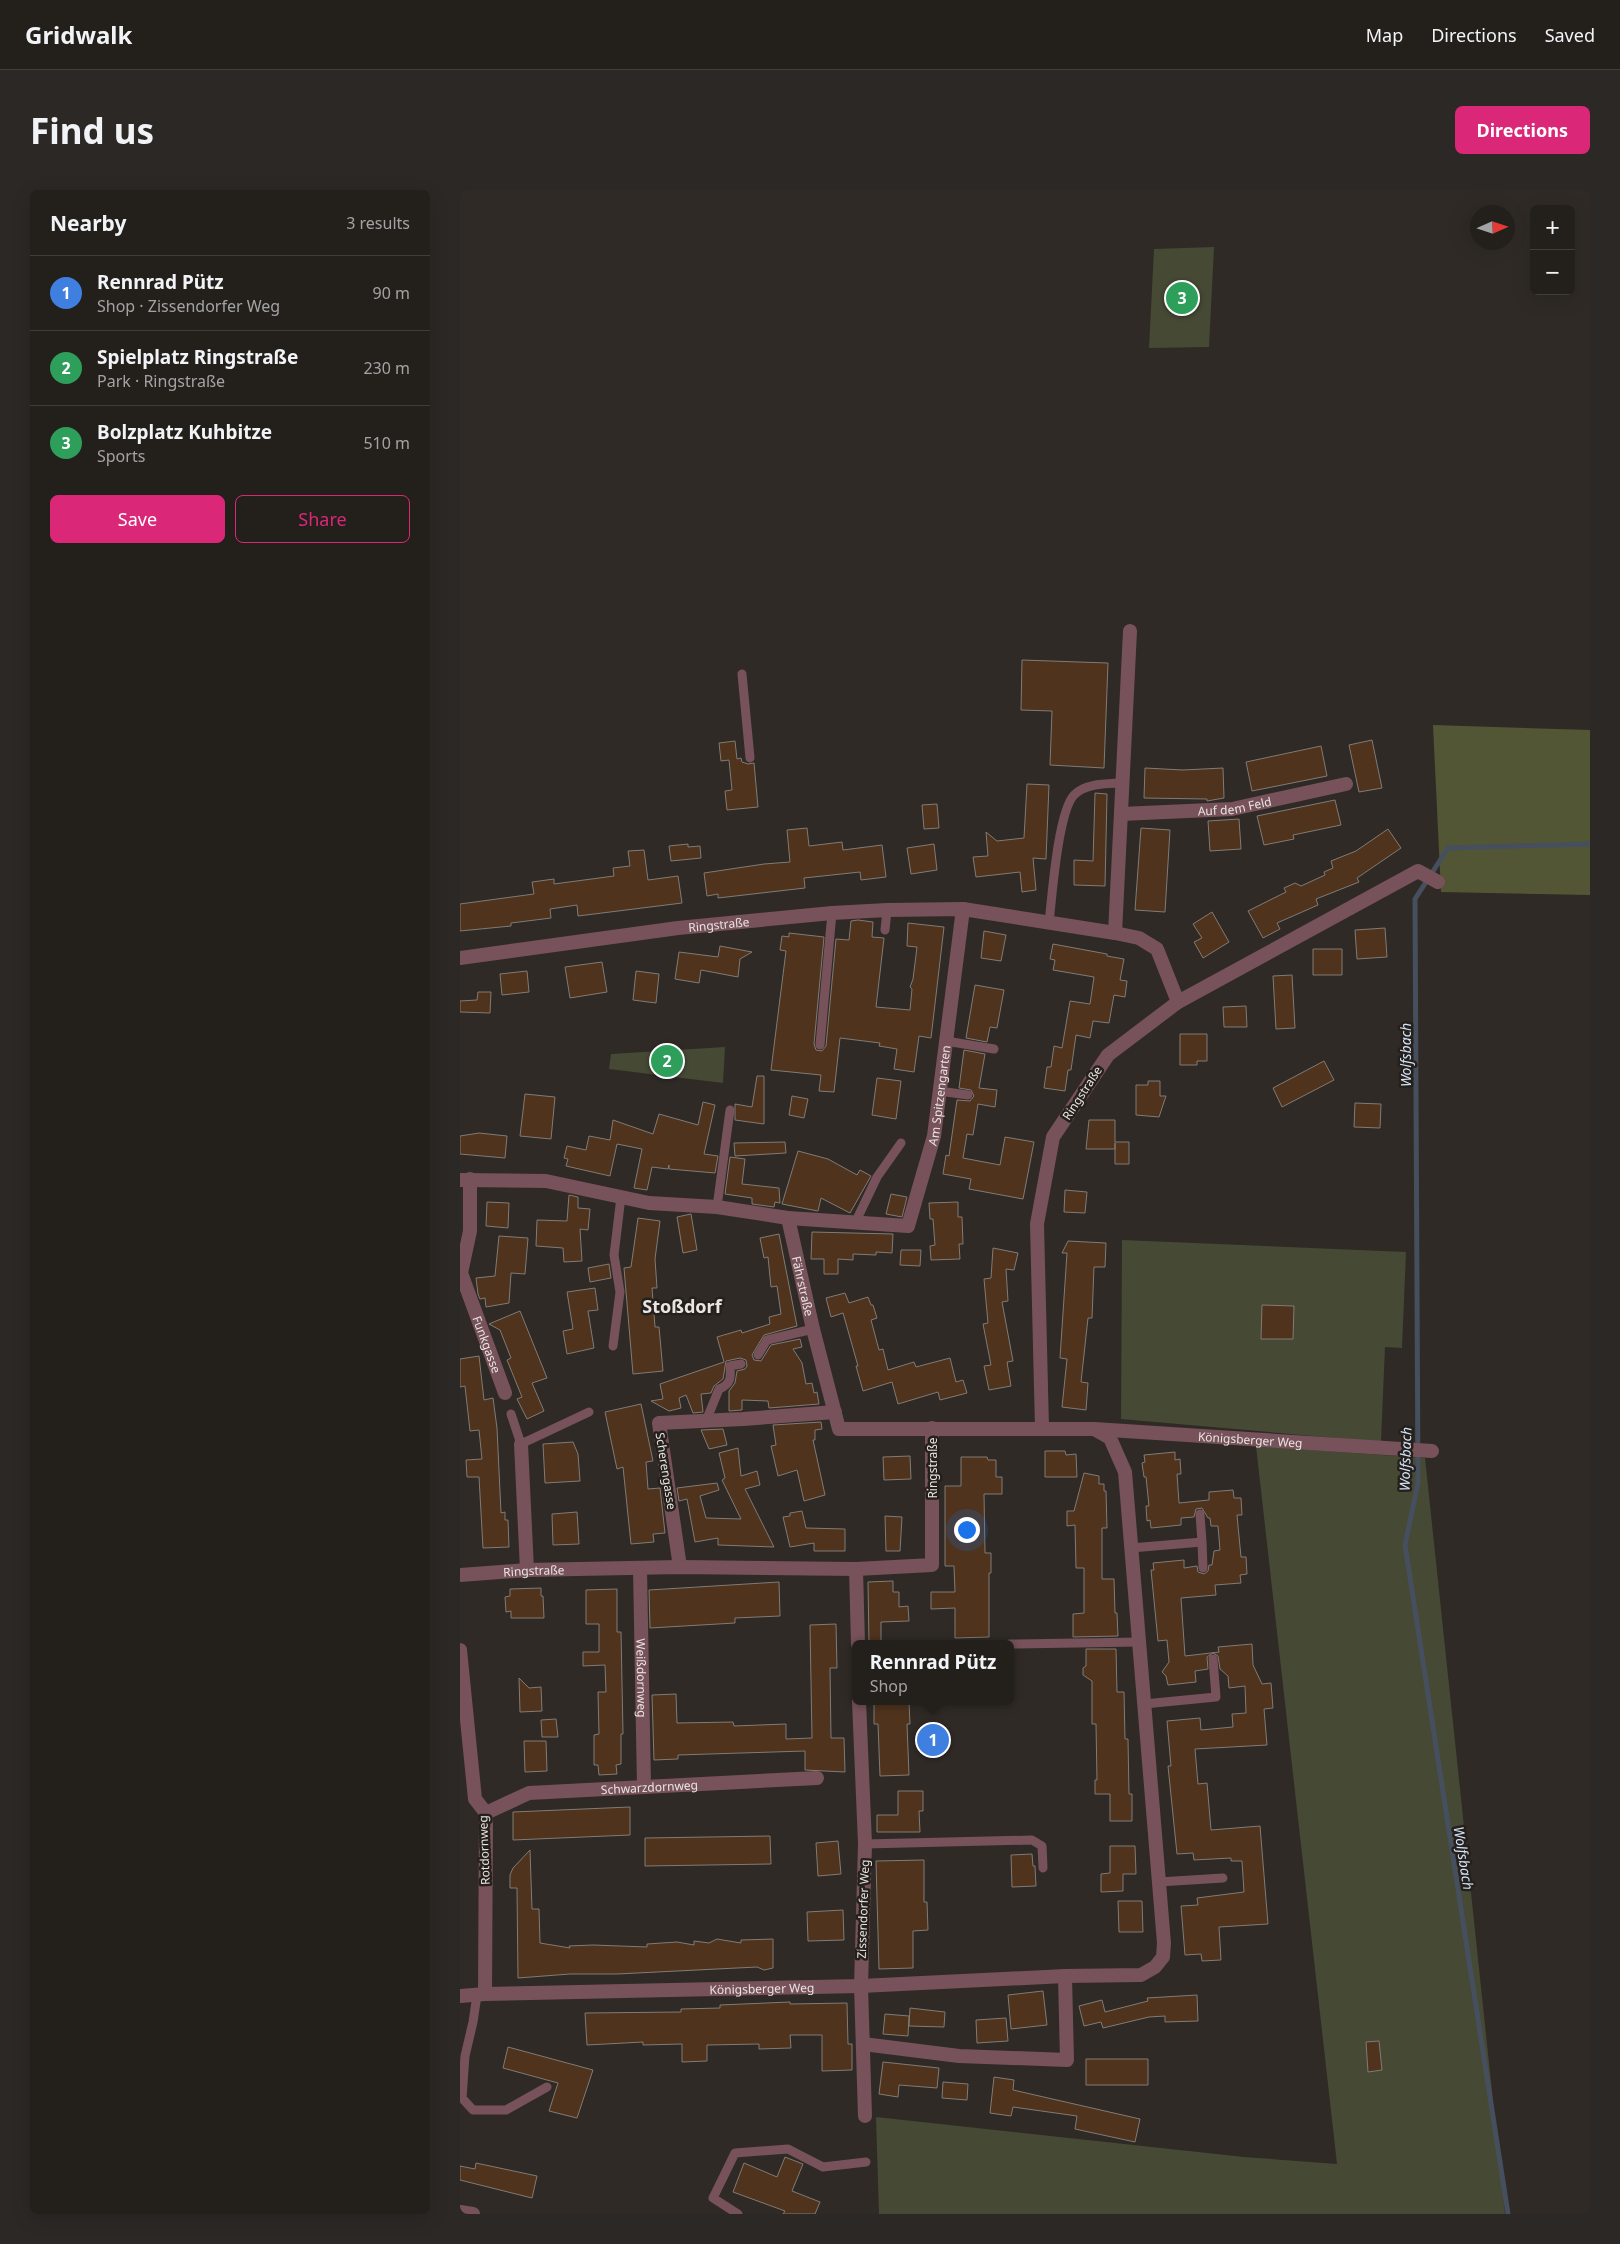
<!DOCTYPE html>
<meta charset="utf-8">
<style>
body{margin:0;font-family:"Noto Sans",sans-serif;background:#2b2825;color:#f1f3f6}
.controls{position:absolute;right:15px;top:15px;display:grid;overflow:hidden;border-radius:8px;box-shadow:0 5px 20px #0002}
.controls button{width:45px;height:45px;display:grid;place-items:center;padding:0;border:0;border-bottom:1px solid #403e3b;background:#23201c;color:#f1f3f6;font:25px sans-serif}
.compass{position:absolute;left:1010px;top:15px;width:45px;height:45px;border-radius:50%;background:#23201c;box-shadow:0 5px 20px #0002;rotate:87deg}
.you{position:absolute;left:506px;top:1339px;width:18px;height:18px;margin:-12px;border:4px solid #fff;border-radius:50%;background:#1a73e8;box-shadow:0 0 0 8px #1a73e833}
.badge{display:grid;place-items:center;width:32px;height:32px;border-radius:50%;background:#db2777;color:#fff;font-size:16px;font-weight:700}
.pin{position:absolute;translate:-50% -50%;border:2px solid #fff;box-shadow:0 1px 5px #0006}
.popup{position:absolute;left:392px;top:1450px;width:162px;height:65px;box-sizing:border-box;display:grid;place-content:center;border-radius:8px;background:#23201c;filter:drop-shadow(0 1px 4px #0005);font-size:16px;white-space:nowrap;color:#a3a3a3}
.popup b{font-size:19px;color:#f1f3f6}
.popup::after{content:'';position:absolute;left:50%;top:100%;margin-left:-10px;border:10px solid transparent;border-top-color:#23201c}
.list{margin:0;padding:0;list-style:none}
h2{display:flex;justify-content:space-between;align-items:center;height:65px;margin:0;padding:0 20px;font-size:21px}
h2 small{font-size:16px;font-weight:400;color:#a3a3a3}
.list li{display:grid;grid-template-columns:32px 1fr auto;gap:15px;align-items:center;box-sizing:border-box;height:75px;padding:0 20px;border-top:1px solid #403e3b}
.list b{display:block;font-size:19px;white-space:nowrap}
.list p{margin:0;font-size:16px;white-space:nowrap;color:#a3a3a3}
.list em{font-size:16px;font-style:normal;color:#a3a3a3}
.actions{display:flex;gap:10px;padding:15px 20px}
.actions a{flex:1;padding:11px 0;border:1px solid #db2777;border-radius:8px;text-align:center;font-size:18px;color:#db2777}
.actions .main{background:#db2777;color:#fff}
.map{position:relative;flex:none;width:1130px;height:2024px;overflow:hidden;border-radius:8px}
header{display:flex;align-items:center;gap:30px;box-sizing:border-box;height:70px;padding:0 25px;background:#23201c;border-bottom:1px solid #403e3b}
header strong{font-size:24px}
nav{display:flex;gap:28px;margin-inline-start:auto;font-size:18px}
.intro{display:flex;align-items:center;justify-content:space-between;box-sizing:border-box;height:120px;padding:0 30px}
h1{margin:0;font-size:35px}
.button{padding:12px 22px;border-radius:8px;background:#db2777;color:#fff;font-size:18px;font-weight:700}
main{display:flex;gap:30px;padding:0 30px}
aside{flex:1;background:#23201c;border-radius:8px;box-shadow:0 5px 20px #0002}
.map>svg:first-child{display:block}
.green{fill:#464934}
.forest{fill:#535634}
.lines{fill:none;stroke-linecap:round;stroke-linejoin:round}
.stream{stroke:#464f5e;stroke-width:5}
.building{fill:#4f331d;stroke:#817b76}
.service{stroke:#77525b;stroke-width:9}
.minor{stroke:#77525b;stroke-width:14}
.labels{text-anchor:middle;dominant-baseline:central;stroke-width:5;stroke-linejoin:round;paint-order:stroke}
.street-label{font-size:12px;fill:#e9e5e2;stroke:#25201c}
.water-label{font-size:14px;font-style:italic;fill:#d4e5f9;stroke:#25201c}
.district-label{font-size:18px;font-weight:bold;fill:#e9e5e2;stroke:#25201c}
</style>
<header>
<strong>Gridwalk</strong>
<nav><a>Map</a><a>Directions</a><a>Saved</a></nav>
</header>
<div class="intro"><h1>Find us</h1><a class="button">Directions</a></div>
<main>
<aside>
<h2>Nearby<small>3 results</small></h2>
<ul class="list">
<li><span class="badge" style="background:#3f7fe0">1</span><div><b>Rennrad Pütz</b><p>Shop · Zissendorfer Weg</p></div><em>90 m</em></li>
<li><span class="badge" style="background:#2e9e5b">2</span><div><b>Spielplatz Ringstraße</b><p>Park · Ringstraße</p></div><em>230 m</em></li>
<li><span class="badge" style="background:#2e9e5b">3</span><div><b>Bolzplatz Kuhbitze</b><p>Sports</p></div><em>510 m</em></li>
</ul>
<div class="actions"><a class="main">Save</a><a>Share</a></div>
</aside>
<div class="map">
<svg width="1130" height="2024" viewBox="0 0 1130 2024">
<rect width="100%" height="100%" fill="#2f2a26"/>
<path class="green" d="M754,57L749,157L689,158L694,59Z
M265,857L263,893L149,879L151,864Z
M662,1050L946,1062L942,1158L925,1157L921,1252L661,1229Z
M796,1256L965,1268L1045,2024H419L416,1927L784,1967L877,1974Z"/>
<path class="forest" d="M973,535L1130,540V705L981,702Z"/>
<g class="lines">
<path class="stream" d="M1048,2024L945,1355L958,1293L955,709L988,658L1130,654"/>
</g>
<path class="building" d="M562,470L648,473L644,578L590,575L592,521L561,520Z
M912,550L922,598L899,602L889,555Z
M275,551L277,569L281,568L282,572L288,574L294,573L298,617L267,620L265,601L272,600L269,570L261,571L259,553Z
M861,556L867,586L792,601L786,572Z
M685,578L723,580L763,578L764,608L747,611V609L684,608Z
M567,594L589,595L586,669L573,668L576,700L562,702L560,682L516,687L513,667L528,666L526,642L537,651L564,648Z
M635,603L647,604L645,696L614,695V670L633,671Z
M875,610L881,635L833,645L834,649L804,655L797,626Z
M477,614L479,638L464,639L462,615Z
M779,629L781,659L750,661L748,631Z
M347,638L349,656L382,652L383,660L422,655L426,687L401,690L400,682L344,688L345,698L258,708V704L247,706L244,683L304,674L330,672L327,640Z
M681,638L710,640L705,722L675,720Z
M928,639L941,658L897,688L899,692L856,709L858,715L817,733L820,739L803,748L788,721L826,702L824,698L835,693L841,696L865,685L864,682L873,678L871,671L896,661Z
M228,654V657L240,656L241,668L211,671L209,656Z
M474,654L477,680L451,684L447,658Z
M184,660L188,690L218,686L222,713L118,726L117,715L90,719L91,728L51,733V736L0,741V714L74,704L72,692L94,689V694L154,686L153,678L170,676L168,661Z
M752,722L769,752L743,768L734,752L742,748L733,734Z
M398,730L413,732L412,747L424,748L416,817L450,820L452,799L450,797L453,789L457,757L447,756L448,733L484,737L471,848L459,846L454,882L434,879L437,859L419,856L420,853L380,848L374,902L359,901L361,885L311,880L326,761L320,760L322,746L329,747V743L364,747L354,854L356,860L362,861L366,856L376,749L389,750L391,731Z
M925,738L927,767L897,769L895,740Z
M524,741L546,745L541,771L521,768Z
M593,754L647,764V766L664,769L660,790L667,791L665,807L654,805L649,833L633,831L630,848L616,845L611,880H608L605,901L584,898L587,877H591L594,856L602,858L610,811L630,814L634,787L593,780L595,770L590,769Z
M260,756L292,762L280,769L278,787L241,780L239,793L215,789L219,762L258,767Z
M853,759H882V785H853Z
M142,772L147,802L110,808L105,777Z
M67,781L69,802L42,805L40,784Z
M176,781L199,784L196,813L173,810Z
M832,785L835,838L816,839L813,786Z
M515,795L544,800L537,838L530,837L527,852L506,848Z
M18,802H31L30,823L0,822V811L17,810Z
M786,816L787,837H764L763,817Z
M720,844H747V871H737V875H720Z
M504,860L525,864L519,898L537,900L535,917L518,914L513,945L507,944L503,968L540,975L545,947L574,952L563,1009L509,999L511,989L483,984L486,965L489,966L497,910L510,911L514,906L511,900L499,898Z
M864,871L874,890L822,917L813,898Z
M297,886H304V934L275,930V914L292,917Z
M417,888L441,891L436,929L412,925Z
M688,891H700V906H706L699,927L676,925V895H688Z
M65,904L95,907L91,949L60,946Z
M332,906L348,909L344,928L329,925Z
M243,912L255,915L244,964L258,966L255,983L209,979V975L208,979L192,977L187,1000L174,998L182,959L157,954L150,986L106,976L108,969L104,968L107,956L126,960L129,946L150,950L153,930L193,944L199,924L238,935Z
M895,913L921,914L920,938L894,937Z
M629,930H655V952H669V974H655V953V959H626Z
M19,943L47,946L45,968L0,964V946Z
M325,952L326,963L275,966L274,953Z
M338,961L368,969L397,985L400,980L411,986L390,1023L361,1008L358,1021L322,1014Z
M270,967L285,969L282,994L319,998L320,1013L315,1012L314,1017L292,1014V1008L265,1004Z
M605,1000L627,1002L625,1023L604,1022Z
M431,1004L447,1007L442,1027L426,1024Z
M109,1005L118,1007V1018L130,1019L128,1040L120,1039L122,1071L104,1072L103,1058L76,1056L77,1030L107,1031Z
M27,1012L49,1013L48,1038L26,1036Z
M498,1012V1027H502L503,1054H499L500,1069L471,1070L470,1056L475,1055L473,1029H470L469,1013Z
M231,1024L237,1060L223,1063L217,1027Z
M178,1028L200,1031L195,1069L197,1098H192L195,1137H199L203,1181L173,1184L164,1078L171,1077Z
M352,1042L433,1044L432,1063L416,1062V1065L393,1064V1070L378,1069V1084H364V1069H351Z
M319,1044L337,1136L304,1145L292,1165L294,1170L301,1171L311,1155L340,1149L342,1157L333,1159L342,1173L346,1194L352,1193L354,1203L357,1202L359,1214L309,1218L308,1211L282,1210V1220L269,1221V1201L275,1193L277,1181L285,1179L287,1176L286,1170L280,1168L266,1171L263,1189L254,1196L251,1203L241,1204L243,1222L233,1223L226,1205L219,1208L221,1218L209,1221L191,1211L203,1209L200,1194L264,1172L257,1147L281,1140L282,1143L310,1134L309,1127L321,1124L317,1096L311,1097L308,1067L304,1068L300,1048Z
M39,1046L68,1048L65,1084L51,1083L49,1113L26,1117L25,1108L20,1109L18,1104L16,1088L35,1086Z
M608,1051L646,1053L645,1077H634L632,1128H628L621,1192L628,1193L626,1220L602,1217L607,1169L600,1168L607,1063H602Z
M533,1058L558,1063L554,1080L546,1079L548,1111L542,1112L553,1171L547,1172L551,1196L529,1200L524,1176L531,1175L523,1134L528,1133L524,1089L531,1088Z
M441,1060H461L460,1076L440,1075Z
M149,1074L151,1088L130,1092L128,1078Z
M135,1098L138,1120L128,1121L134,1158L107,1164L103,1141L113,1139L107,1102Z
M385,1103L389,1113L408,1107L411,1115H413L417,1128L411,1130L419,1160L423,1159L428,1180L454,1172L456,1177L490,1168L496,1192L503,1190L507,1203L480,1210L478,1202L438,1214L432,1192L403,1201L396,1176H398L383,1123L371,1127L366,1108Z
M802,1115L834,1116L833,1149H801Z
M60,1121L87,1188L72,1193L84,1221L67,1229L57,1209L62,1207L47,1170L51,1168L40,1140L29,1134Z
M19,1166L24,1210L33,1208L37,1238L41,1323L45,1322V1330H48L49,1357L23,1358L19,1287H7L6,1270L22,1269L19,1240L10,1241L5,1196L0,1197V1169Z
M181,1214L193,1271L186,1272L188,1299L200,1298L205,1343L193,1344L194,1352L171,1354L163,1277L157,1279L145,1222Z
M361,1232L362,1239L355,1240V1250H353L365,1305L344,1311L337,1280L318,1286L311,1256L316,1255L313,1235Z
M263,1239L267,1255L249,1259L241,1240Z
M113,1252L118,1264L120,1291L85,1293L83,1254Z
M278,1258L281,1286L297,1281L300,1295L285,1299L314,1357L258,1355V1348L235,1352L227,1309L219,1311L217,1298L257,1293L259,1300L240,1306L246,1328L281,1329L262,1290L265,1288L259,1263Z
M585,1261H605L606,1265L616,1264L617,1287H585Z
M715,1262V1270L720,1269L721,1284H717L719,1313L749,1310V1302L773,1300L774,1308H781L782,1325H777L781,1367H786L787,1384L780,1385L781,1393L755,1395L756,1405L721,1408L725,1466L759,1462L758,1457L792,1454L793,1475L802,1494L811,1493L813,1518L804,1519L807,1555L735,1559L738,1594L747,1593L751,1640L800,1636L808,1734L759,1737L761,1770L742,1771L741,1764L725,1765L721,1716L738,1715L737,1708L784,1702L782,1671H771V1668L734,1670L733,1663L717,1664L708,1576H711L707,1531L740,1528L741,1540L773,1537L772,1524L786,1523L785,1496L769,1498L768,1486L760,1479L758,1466L753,1463L747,1467L748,1479L735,1481L736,1492L708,1495L706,1486L702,1482L709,1472L707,1450L698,1451L691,1380H694L693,1373L724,1370V1378L737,1376L738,1382L744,1384L748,1381L749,1375H752L754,1361L760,1360L758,1336H751L750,1328H748L742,1318L736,1319L734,1327L721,1328V1335L691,1338L690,1330L687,1331L686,1316H689L686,1287H684L682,1273L685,1272L684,1265Z
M450,1266L451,1289L424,1290L423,1267Z
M501,1267H527L528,1270H536V1287H542V1304H524L525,1363H531V1383H529V1447L495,1448V1418L471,1419V1402H495L494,1376H485V1296H501Z
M624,1283L639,1286V1294H644V1301H646L647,1338H642V1389H654L655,1423H657L658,1446L613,1447V1424L624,1423V1378H616L615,1335L607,1336V1321H614Z
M342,1321L346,1338L385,1339V1361H354V1353L330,1357L323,1327L330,1326V1323Z
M117,1322L119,1354L93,1355L92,1324Z
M425,1326L442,1327L440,1361H426Z
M433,1391V1402H439V1417L448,1416L449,1431L421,1432V1454H409L408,1392Z
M319,1392L320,1426L275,1428V1433L190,1438L189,1400Z
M81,1398V1406H83L84,1428H51V1421L46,1422L45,1407L50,1406V1399Z
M157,1399V1442H161L163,1544H161V1574L156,1575L157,1584L139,1585L138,1575H134V1545L139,1544L138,1502H146L145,1475L123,1476V1462H139V1434H126V1400Z
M376,1434L377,1478H370L371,1548H384L385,1582L345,1580V1561L218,1565V1569L194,1570L192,1505L216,1504L217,1533L273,1532L274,1536L326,1534V1549L352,1548L350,1435Z
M626,1459H656L657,1502H664L665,1549H668L669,1604H672V1631H650V1604H635V1590H637L636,1534H632V1491L623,1485V1478L626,1476Z
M59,1488L69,1498L81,1497L82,1521L60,1522Z
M414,1511H449L450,1534H447L449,1585L420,1586L418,1534H414Z
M96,1529L98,1547H82L81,1530Z
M64,1551H86L87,1581L65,1582Z
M438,1601H463V1621H459L460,1642H417V1625H438Z
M170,1617V1645L53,1650V1622Z
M310,1646L311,1674L185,1676V1648Z
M378,1651L381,1684L358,1686L356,1653Z
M650,1656H675L676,1684H663V1701L641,1702V1684L650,1683Z
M70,1660L72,1719H79L80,1753L110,1758L109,1756L133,1755L187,1757V1754L217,1752L234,1755V1751L249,1753L257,1749L281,1753V1750L313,1749V1778L304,1780L297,1777L157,1784H110L58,1788L57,1698H50V1685L53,1678Z
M572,1664L573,1676H575L576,1696L552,1697L551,1665Z
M464,1670V1712H467L468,1740L453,1741V1778L419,1779L416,1671Z
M658,1711H682L683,1742H659Z
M383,1720L384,1750L348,1751L347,1722Z
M583,1801L587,1835L551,1839L548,1805Z
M737,1805L738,1831L705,1832V1826L689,1827L643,1838L641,1832L624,1836L619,1816L642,1810L645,1822L688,1811L687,1808Z
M330,1812V1814L387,1813L388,1854H392V1880L362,1881V1845H330L331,1858L299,1859V1854L247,1855V1871L222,1872V1854L183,1855V1852L127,1855L125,1823L221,1822V1819L260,1818V1815Z
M450,1818L485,1822L484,1837L449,1836Z
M425,1824L449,1826L448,1846L423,1844Z
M546,1828L548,1851L517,1853L516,1830Z
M919,1851L922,1880L908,1882L906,1852Z
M48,1857L133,1880L117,1928L89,1921L98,1893L43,1878Z
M626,1869H688V1895H626Z
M423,1872L479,1878L477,1898L439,1895L438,1907L419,1904Z
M534,1887L554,1890L553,1900L680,1929L675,1952L615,1939L617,1926L553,1917L551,1926L530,1923Z
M483,1892L508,1894L507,1910L482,1908Z
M325,1967L343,1974L332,2001L360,2012L355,2024H323L325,2021L273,2002L284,1973L317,1987Z
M16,1973L77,1986L72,2008L0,1990V1976L15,1979Z"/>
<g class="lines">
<path class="service" d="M282,484L290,568
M589,733C592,707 598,622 614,605C625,593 647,594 662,593
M425,740L427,720
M486,851L534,859
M360,855L372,723
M479,901L508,905
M257,1017L270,920
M396,1031L417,987L441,953
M153,1156L160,1102L154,1065L161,1007
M298,1165L307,1150L353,1139
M51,1224L61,1254L129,1222
M246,1231L259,1199C271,1194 271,1188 270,1176L281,1174
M742,1352L743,1378
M671,1358L742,1352L740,1324
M550,1454L679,1452
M684,1514L756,1507L753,1469
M405,1654L572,1650L582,1656L583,1678
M699,1692L763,1688
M17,1805L13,1832L5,1866L2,1908L13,1920H46L87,1897
M278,2024L253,2008L275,1963L328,1959L363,1977L406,1972"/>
<g class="minor">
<path id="s1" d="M661,624L772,619L886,594"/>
<path d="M655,743L670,441"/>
<path id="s2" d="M0,768L218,738L372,723L427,720L503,719L655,743L679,748L697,759L718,812L648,865L593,947L577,1034L582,1238"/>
<path d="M718,812L958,681L978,692"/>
<path id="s3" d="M10,989V1041L1,1083L45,1203"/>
<path id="s4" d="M0,990L86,991L189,1013L257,1017L328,1028L353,1139L379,1239H634L972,1261"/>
<path id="s5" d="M328,1028L448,1036L474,946L503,719"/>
<path d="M61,1254L67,1380"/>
<path d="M220,1377L199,1233L283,1229L375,1222"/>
<path id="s6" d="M180,1378L184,1597"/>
<path d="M396,1379L398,1454"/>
<path id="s7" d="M0,1385L67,1380L220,1377L396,1379L472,1375V1238"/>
<path d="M0,1460L15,1609L26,1623L25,1804"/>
<path d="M399,1511L405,1654L401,1796L405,1926"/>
<path id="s8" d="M26,1623L69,1603L357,1588"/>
<path id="s9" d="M0,1806L25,1804L401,1796L605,1786L681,1785L695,1777L703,1767L704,1753L665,1282L650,1248L634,1239"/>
<path d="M403,1854L499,1866L607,1870L605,1786"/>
<path d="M0,2022L13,2024"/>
</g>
</g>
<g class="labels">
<g class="street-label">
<text stroke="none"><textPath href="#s1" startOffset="114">Auf dem Feld</textPath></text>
<text stroke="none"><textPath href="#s2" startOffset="261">Ringstraße</textPath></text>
<text transform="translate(622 903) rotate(-57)">Ringstraße</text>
<text stroke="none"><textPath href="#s5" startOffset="255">Am Spitzengarten</textPath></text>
<text stroke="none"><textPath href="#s4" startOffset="401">Fährstraße</textPath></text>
<text stroke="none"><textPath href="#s3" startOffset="171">Funkgasse</textPath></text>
<text stroke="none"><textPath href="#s4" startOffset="960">Königsberger Weg</textPath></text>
<text transform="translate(472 1278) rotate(-90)">Ringstraße</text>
<text transform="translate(206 1281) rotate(81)">Scherengasse</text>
<text stroke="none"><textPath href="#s7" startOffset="74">Ringstraße</textPath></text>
<text stroke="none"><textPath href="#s6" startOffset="110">Weißdornweg</textPath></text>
<text stroke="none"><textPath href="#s8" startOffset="168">Schwarzdornweg</textPath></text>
<text transform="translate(24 1660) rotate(-92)">Rotdornweg</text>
<text transform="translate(403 1719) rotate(-88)">Zissendorfer Weg</text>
<text stroke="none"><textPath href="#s9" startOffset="302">Königsberger Weg</textPath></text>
</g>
<g class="water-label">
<text transform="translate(945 865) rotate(-90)">Wolfsbach</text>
<text transform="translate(945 1269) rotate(-88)">Wolfsbach</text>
<text transform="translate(1004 1668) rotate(81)">Wolfsbach</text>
</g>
<g class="district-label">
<text x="222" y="1116">Stoßdorf</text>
</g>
</g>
</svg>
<div class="controls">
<button>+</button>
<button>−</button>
</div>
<svg class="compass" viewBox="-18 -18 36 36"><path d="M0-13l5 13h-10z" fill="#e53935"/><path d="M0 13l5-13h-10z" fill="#a3a3a3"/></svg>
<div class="you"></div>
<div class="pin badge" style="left:473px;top:1550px;background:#3f7fe0">1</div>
<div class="popup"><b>Rennrad Pütz</b>Shop</div>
<div class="pin badge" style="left:207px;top:871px;background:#2e9e5b">2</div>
<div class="pin badge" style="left:722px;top:108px;background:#2e9e5b">3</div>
</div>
</main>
